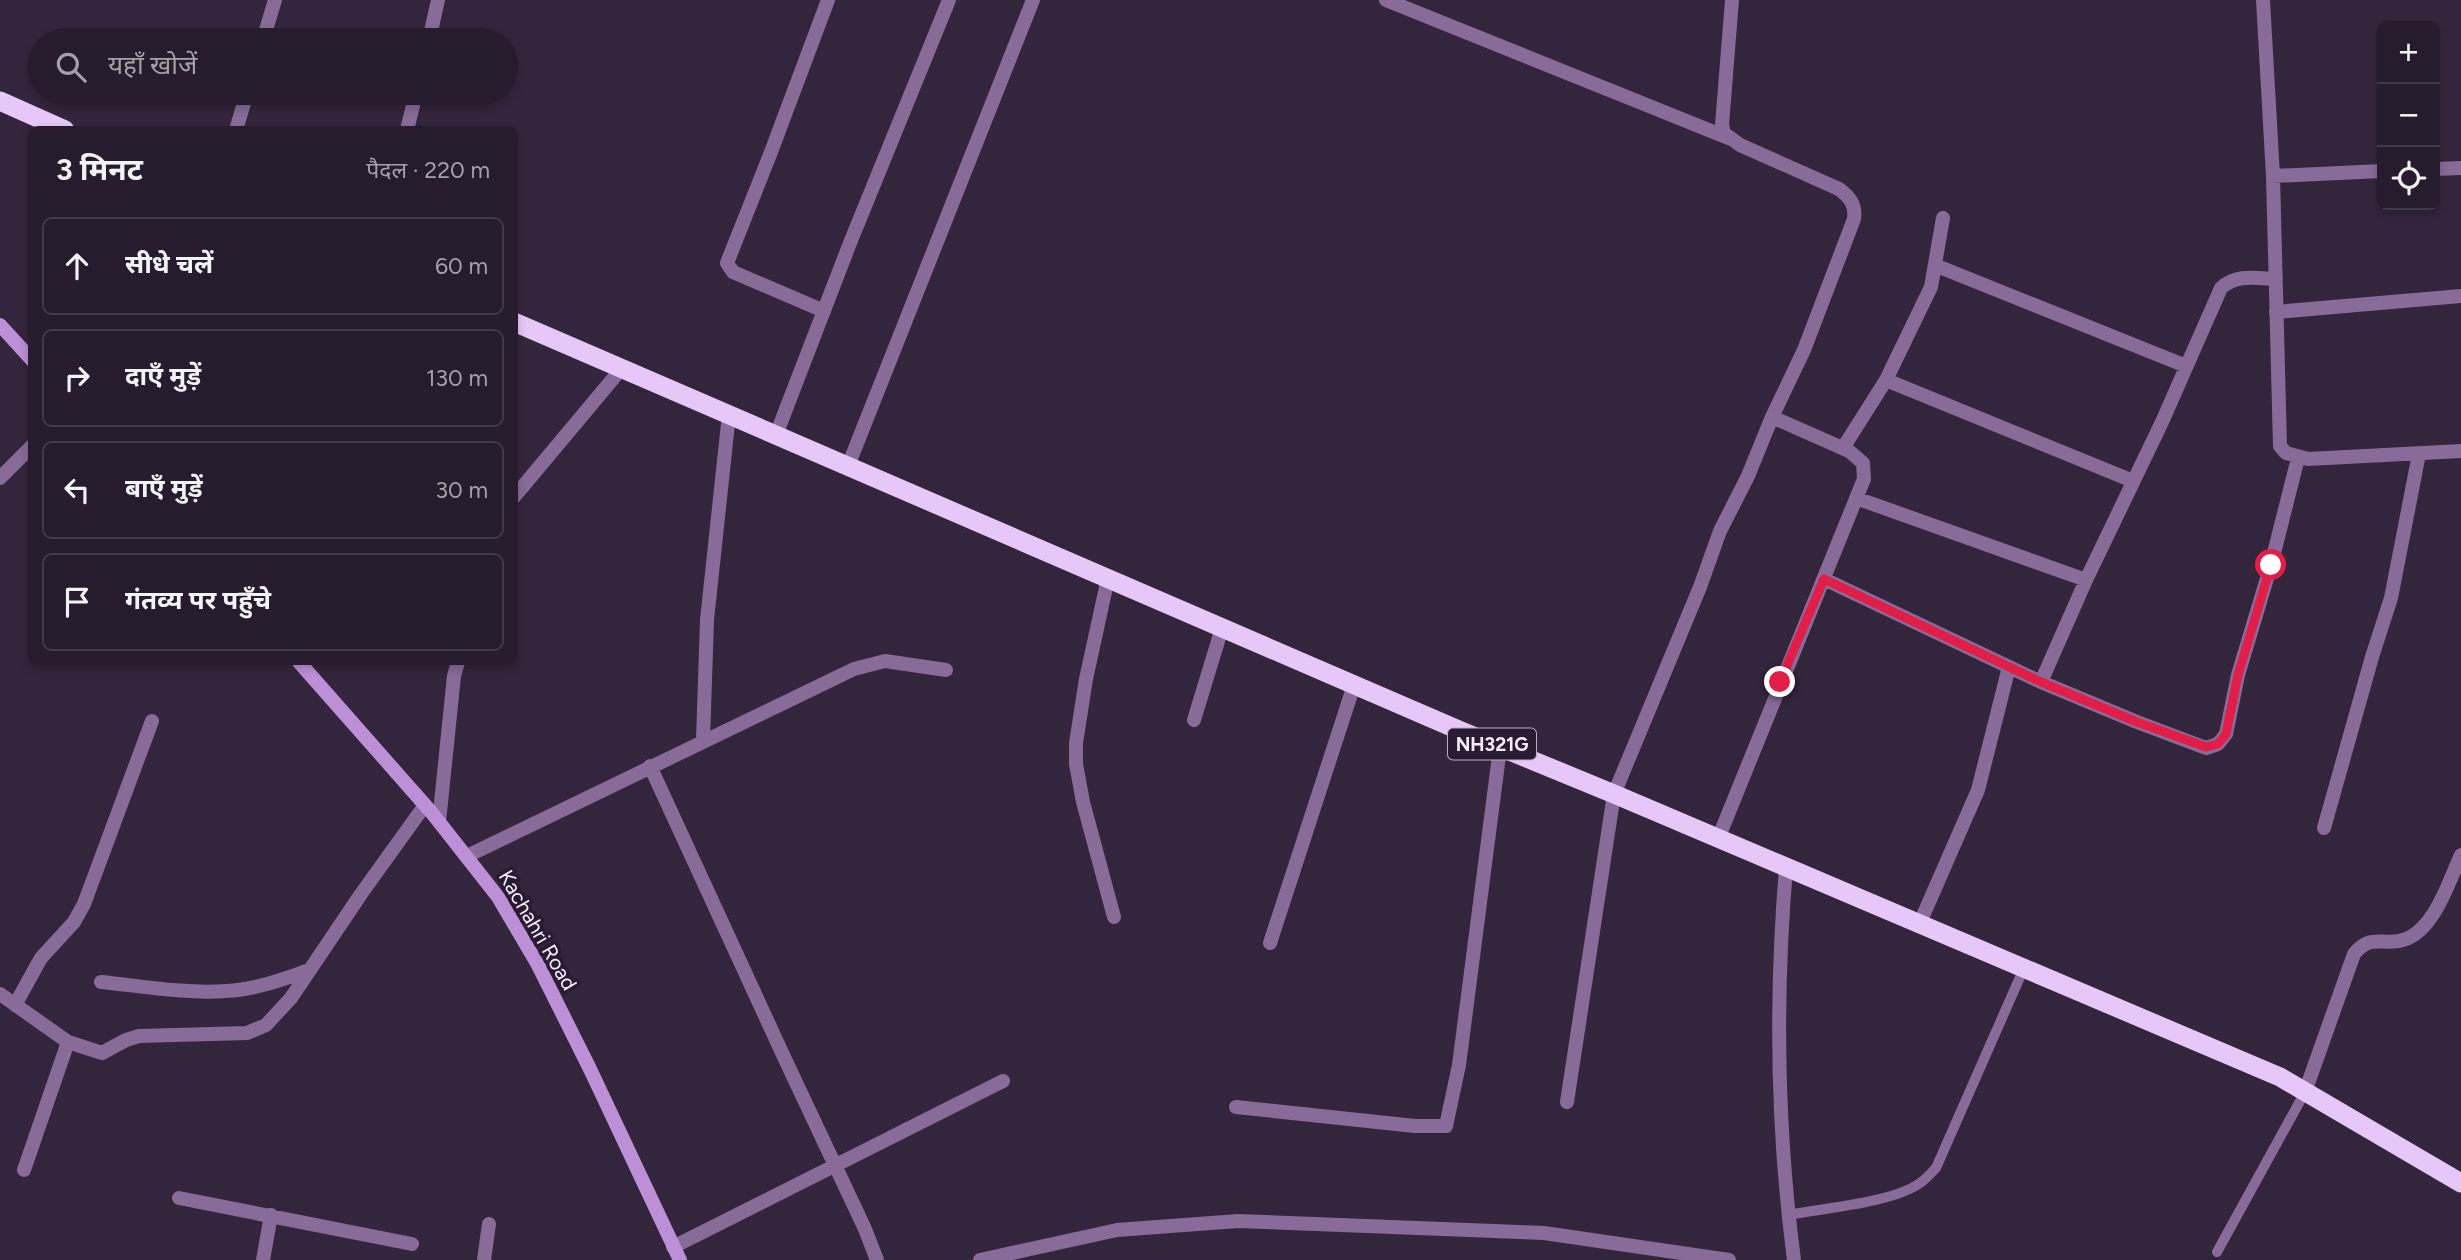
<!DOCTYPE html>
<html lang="hi">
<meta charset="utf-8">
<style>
body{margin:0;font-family:Figtree,"Noto Sans Devanagari",sans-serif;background:#2e2535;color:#f1f3f6}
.controls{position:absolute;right:21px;top:21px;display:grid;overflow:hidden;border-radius:10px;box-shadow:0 4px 10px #0003}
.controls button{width:63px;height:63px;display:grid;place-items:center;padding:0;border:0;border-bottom:2px solid #423a49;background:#261c2d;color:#f1f3f6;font:35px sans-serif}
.stop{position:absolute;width:21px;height:21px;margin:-16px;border:5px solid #e11d48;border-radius:50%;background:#fff}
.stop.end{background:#e11d48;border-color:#fff;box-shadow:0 2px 7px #0008}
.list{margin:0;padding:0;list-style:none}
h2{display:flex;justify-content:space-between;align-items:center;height:91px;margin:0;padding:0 28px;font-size:30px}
h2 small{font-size:23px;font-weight:400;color:#a4a1aa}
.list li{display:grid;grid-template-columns:46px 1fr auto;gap:21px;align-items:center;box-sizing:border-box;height:98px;margin:0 14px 14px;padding:0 14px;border:2px solid #423a49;border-radius:10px}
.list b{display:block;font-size:26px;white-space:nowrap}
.list em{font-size:23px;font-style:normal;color:#a4a1aa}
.icon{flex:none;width:38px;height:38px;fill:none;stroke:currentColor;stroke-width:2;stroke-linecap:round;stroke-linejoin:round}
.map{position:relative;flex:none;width:2461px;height:1260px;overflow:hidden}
.search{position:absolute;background:#261c2d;box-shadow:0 4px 10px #0003;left:28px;top:28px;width:490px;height:77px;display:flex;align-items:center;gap:18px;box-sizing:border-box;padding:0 24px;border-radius:38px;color:#a4a1aa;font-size:26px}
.panel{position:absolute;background:#261c2d;box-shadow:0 4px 10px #0003;left:28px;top:126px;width:490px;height:539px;border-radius:10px}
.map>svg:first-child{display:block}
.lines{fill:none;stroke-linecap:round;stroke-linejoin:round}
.service{stroke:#886b98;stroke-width:10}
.minor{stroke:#886b98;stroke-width:14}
.tertiary{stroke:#886b98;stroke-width:14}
.secondary{stroke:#bd8fd6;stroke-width:14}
.trunk{stroke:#e6c7f7;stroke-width:19}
.route{stroke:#e11d48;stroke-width:9}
.labels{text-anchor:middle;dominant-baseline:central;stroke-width:7;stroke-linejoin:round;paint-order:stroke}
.shield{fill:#291b31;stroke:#b8aebf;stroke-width:2}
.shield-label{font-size:19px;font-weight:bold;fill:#f6edfc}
.street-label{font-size:21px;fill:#f6edfc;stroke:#291b31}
</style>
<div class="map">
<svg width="2461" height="1260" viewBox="0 0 2461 1260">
<rect width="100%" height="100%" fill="#33253c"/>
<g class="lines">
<path class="service" d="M1788,1215C1824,1208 1892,1203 1920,1183C1926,1179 1931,1173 1936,1168L2024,968
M2217,1252L2305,1092"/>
<path class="minor" d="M1386,0L1731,139
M2263,0L2273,176L2280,446L2286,453L2308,459L2461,451
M263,40L275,0
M429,40L438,0
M236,130L247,93
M407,130L416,93
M2435,169L2461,168
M2273,176L2382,171
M1937,266L2186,366
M824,311L733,272L727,263L771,152L828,0
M2276,312L2461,296
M1886,380L2133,481
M776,435L850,243L949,0
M1843,448L1886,380L1931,287L1943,218
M848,466L1033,0
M0,478L32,446
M514,497L622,368
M1856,498L2086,580
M1108,578L1086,679L1076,743V764L1083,802L1114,917
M1824,579L2041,682L2137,722L2206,748L2218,744L2226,734L2238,675L2271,565L2298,458
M2041,682L2086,580L2162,422L2221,288C2236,274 2255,278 2275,279
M1194,720L1222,628
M703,740L707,620L729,414
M650,766L784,1057L865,1229L877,1260
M439,822L454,676L458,662
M2324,828L2372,657L2391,598L2419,454
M1718,839L1864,479L1863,463L1849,451L1772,417
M467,856L854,669L885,661L946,670
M1919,925L1978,790L2009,667
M1270,943L1354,685
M101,982C142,986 185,994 226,991C255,990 283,979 310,970
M0,994L68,1042L102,1053L126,1040L139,1036L247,1033L266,1025L291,998L361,894L425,805
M15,1005L41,958L74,922L84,904L152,721
M2305,1092L2354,954C2370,935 2378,944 2399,941C2433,935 2448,883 2461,855
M1567,1102L1614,794L1700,587L1720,531L1748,476L1772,417L1804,350L1854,219C1856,205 1850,197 1839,189L1740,145L1724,133L1722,125L1732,0
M1236,1107L1415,1126H1446L1459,1065L1500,748
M24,1170L68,1042
M179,1198L412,1244
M673,1247L1003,1081
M263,1260L271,1215
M484,1260L489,1224
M980,1260L1117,1230L1238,1221L1544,1233L1729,1260"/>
<path class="tertiary" d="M1786,868C1775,999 1777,1130 1794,1260"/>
<path class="secondary" d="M0,325L32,360
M299,662L432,813L498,897L538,965L590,1069L680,1260"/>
<path class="trunk" d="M0,101L65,130
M514,322L1461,731L1614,794L2280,1077L2461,1183"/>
</g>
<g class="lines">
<path class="route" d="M1780,682L1824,579L2041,682L2137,722L2206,747L2218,744L2226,734L2238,675L2271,565"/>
</g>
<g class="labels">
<rect class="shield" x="1448" y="728.5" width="88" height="31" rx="5"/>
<g class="shield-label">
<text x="1492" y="744">NH321G</text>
</g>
<g class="street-label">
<text transform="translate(538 930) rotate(60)">Kachahri Road</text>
</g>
</g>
</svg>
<div class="controls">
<button>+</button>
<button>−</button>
<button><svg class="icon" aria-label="locate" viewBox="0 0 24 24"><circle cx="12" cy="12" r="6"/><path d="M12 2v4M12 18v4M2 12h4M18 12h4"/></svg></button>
</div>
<div class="stop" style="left:2271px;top:565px"></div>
<div class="stop end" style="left:1780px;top:682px"></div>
<div class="search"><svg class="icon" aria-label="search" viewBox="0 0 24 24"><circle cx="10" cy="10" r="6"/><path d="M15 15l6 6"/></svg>यहाँ खोजें</div>
<section class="panel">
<h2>3 मिनट<small>पैदल · 220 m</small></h2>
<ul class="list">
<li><svg class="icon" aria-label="ahead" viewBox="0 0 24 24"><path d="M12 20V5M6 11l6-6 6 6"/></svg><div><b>सीधे चलें</b></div><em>60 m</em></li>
<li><svg class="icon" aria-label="right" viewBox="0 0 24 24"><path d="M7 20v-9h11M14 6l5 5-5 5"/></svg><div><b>दाएँ मुड़ें</b></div><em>130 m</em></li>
<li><svg class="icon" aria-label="left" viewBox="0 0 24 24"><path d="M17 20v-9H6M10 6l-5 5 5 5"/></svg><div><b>बाएँ मुड़ें</b></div><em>30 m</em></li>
<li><svg class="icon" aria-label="arrive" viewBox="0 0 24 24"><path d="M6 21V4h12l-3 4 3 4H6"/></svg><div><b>गंतव्य पर पहुँचे</b></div></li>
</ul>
</section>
</div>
